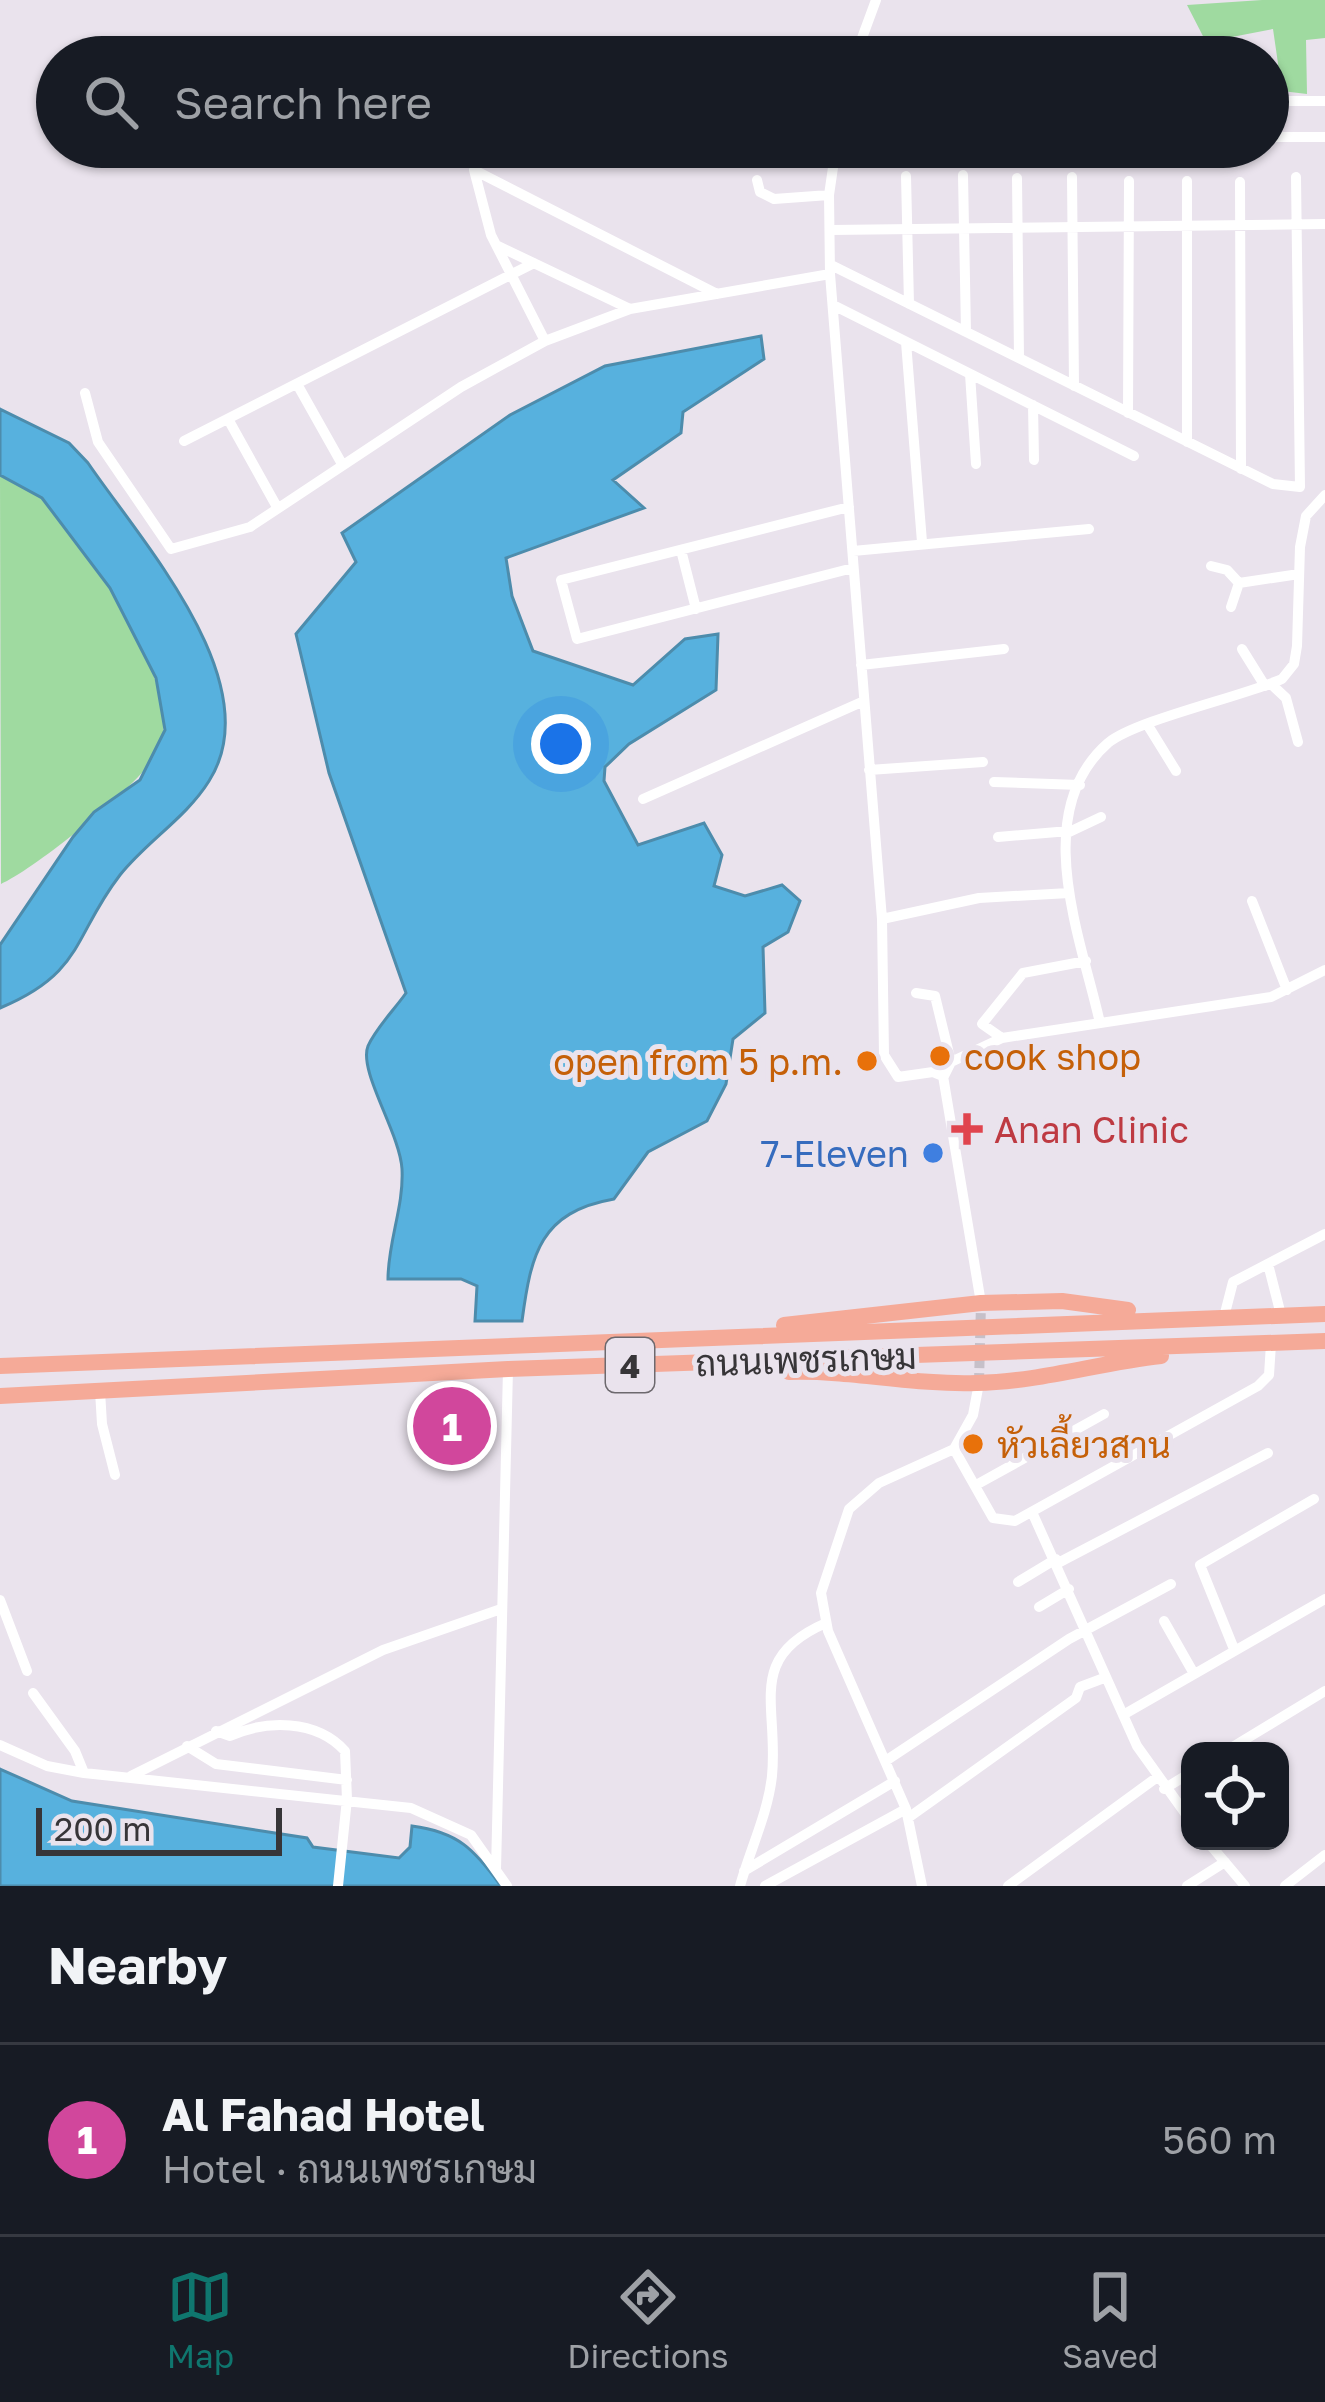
<!DOCTYPE html>
<meta charset="utf-8">
<style>
body{margin:0;font-family:"Golos Text",Sarabun,sans-serif;background:#242831;color:#f1f3f6}
.controls{position:absolute;right:36px;bottom:36px;display:grid;overflow:hidden;border-radius:24px;box-shadow:0 3px 9px #0004}
.controls button{width:108px;height:108px;display:grid;place-items:center;padding:0;border:0;border-bottom:3px solid #363941;background:#171b24;color:#f1f3f6;font:60px sans-serif}
.scale{position:absolute;left:36px;bottom:30px;width:246px;box-sizing:border-box;padding-left:12px;border:6px solid #373538;border-top:0;font-size:33px;line-height:42px;white-space:nowrap;color:#373538;-webkit-text-stroke:9px #eae3ed;paint-order:stroke}
.you{position:absolute;left:561px;top:744px;width:42px;height:42px;margin:-30px;border:9px solid #fff;border-radius:50%;background:#1a73e8;box-shadow:0 0 0 18px #1a73e833}
.badge{display:grid;place-items:center;width:78px;height:78px;border-radius:50%;background:#0f766e;color:#fff;font-size:39px;font-weight:700}
.pin{position:absolute;translate:-50% -50%;border:6px solid #fff;box-shadow:0 3px 12px #0006}
.list{margin:0;padding:0;list-style:none}
h2{display:flex;justify-content:space-between;align-items:center;height:156px;margin:0;padding:0 48px;font-size:51px}
h2 small{font-size:39px;font-weight:400;color:#9ea1a6}
.list li{display:grid;grid-template-columns:78px 1fr auto;gap:36px;align-items:center;box-sizing:border-box;height:192px;padding:0 48px;border-top:3px solid #363941}
.list b{display:block;font-size:45px;white-space:nowrap}
.list p{margin:0;font-size:39px;white-space:nowrap;color:#9ea1a6}
.list em{font-size:39px;font-style:normal;color:#9ea1a6}
.icon{flex:none;width:66px;height:66px;fill:none;stroke:currentColor;stroke-width:2;stroke-linecap:round;stroke-linejoin:round}
.map{position:relative;flex:none;width:1325px;height:1886px;overflow:hidden}
.search{position:absolute;background:#171b24;box-shadow:0 3px 9px #0004;left:36px;right:36px;top:36px;height:132px;display:flex;align-items:center;gap:30px;box-sizing:border-box;padding:0 42px;border-radius:66px;color:#9ea1a6;font-size:45px}
.sheet{height:348px;background:#171b24}
nav{display:flex;justify-content:space-around;align-items:center;box-sizing:border-box;height:168px;border-top:3px solid #363941;background:#171b24;font-size:33px;color:#9ea1a6}
nav a{display:grid;justify-items:center;gap:6px}
nav .on{color:#0f766e}
.map>svg:first-child{display:block}
.green{fill:#9fdaa0}
.water{fill:#57b1de;stroke:#4d8cac;stroke-width:3}
.lines{fill:none;stroke-linecap:round;stroke-linejoin:round}
.minor-tunnel{stroke:#c6c0c9;stroke-width:10;stroke-dasharray:10 5;stroke-linecap:butt}
.minor{stroke:#fff;stroke-width:10}
.highway{stroke:#f5aa98;stroke-width:16}
.food-dot{fill:#e8710a;stroke:#eae3ed;stroke-width:4.5}
.health-dot{fill:#e0444e;stroke:#eae3ed;stroke-width:4.5}
.shop-dot{fill:#3f7fe0;stroke:#eae3ed;stroke-width:4.5}
.labels{text-anchor:middle;dominant-baseline:central;stroke-width:10;stroke-linejoin:round;paint-order:stroke}
.shield{fill:#eae3ed;stroke:#6d696e;stroke-width:3}
.shield-label{font-size:33px;font-weight:bold;fill:#373538}
.food-label{font-size:36px;fill:#c56008;stroke:#eae3ed;text-anchor:start}
.health-label{font-size:36px;fill:#be3a42;stroke:#eae3ed;text-anchor:start}
.shop-label{font-size:36px;fill:#366cbe;stroke:#eae3ed;text-anchor:end}
.street-label{font-size:36px;fill:#373538;stroke:#eae3ed}
</style>
<div class="map">
<svg width="1325" height="1886" viewBox="0 0 1325 1886">
<rect width="100%" height="100%" fill="#eae3ed"/>
<path class="green" d="M1262,0H1325V38L1306,40L1307,94L1282,91L1273,29L1206,42L1187,5Z
M0,475C13,481 29,487 41,497C88,537 183,686 160,748C148,779 35,869 1,884Z"/>
<path class="water" d="M761,336L764,359L683,412L681,433L613,480L644,508L506,558L512,596L533,651L633,685L685,639L718,634L716,690L629,744L605,767L604,781L638,845L704,823L722,855L714,886L745,896L782,885L800,901L788,932L763,947L765,1013L733,1039L726,1084L707,1121L648,1152L614,1199C540,1212 531,1254 522,1321H475L477,1286L461,1279H388C388,1241 404,1207 402,1169C400,1133 358,1071 368,1046C376,1028 394,1010 406,993L329,773L296,634L356,562L342,533L510,415L605,366Z
M0,409L69,443L88,463C141,541 271,684 209,781C186,818 147,841 120,875C73,936 84,973 0,1008V945L73,837L94,812L140,780L165,730L156,678L110,588L42,498L0,475Z
M0,1769L72,1801L307,1838L313,1847L399,1858L410,1847L412,1826C458,1832 474,1849 501,1886H0Z"/>
<g class="lines">
<path class="minor-tunnel" d="M979,1383L981,1303"/>
<path class="minor" d="M855,57L876,0
M1268,101H1325
M1268,137H1325
M836,147L829,195L830,274L882,919L884,1055L898,1077L933,1072L943,1076L981,1303
M963,175L966,332
M906,176L909,304
M1072,177L1074,386
M1017,178L1019,358
M757,180L760,192L774,199L829,195
M1187,181V442
M1240,182L1241,469
M831,230L1325,224
M498,246L630,309
M831,265L1273,484L1300,487L1296,177
M833,305L1134,456
M545,341L491,235L474,170L717,294
M906,342L922,542
M970,374L976,464
M297,384L342,464
M85,393L98,442L171,549L250,527L461,387L545,341L630,309L830,274
M1033,405L1034,460
M1128,413L1129,181
M228,419L277,507
M184,441L534,263
M849,507L561,580L577,639L853,568
M681,550L696,609
M853,551L1089,529
M1211,566L1227,570L1239,583
M1231,607L1239,583L1299,574
M1242,649L1265,686
M861,665L1004,649
M1271,684L1286,698L1298,742
M1147,724L1176,771
M869,770L983,762
M994,782L1080,785
M643,799L864,701
M1065,834L1101,817
M998,837L1069,831
M1252,901L1287,990
M882,919L979,898L1069,893
M916,993L935,996L951,1062
M1100,1023C1081,938 1029,812 1108,743C1136,720 1241,697 1282,679L1294,664L1297,646L1300,547L1306,516L1325,495
M1002,1038L982,1024L1023,973L1086,961
M944,1076L951,1062L1002,1038L1271,997L1325,970
M1268,1264L1281,1315
M1224,1317L1233,1282L1325,1234
M100,1391L102,1424L115,1475
M954,1449L993,1518L1015,1521L1258,1386L1269,1375L1271,1344
M954,1449L973,1415L979,1383
M976,1485L1104,1414
M1032,1512L1137,1746L1190,1820
M1058,1563L1268,1453
M1018,1582L1056,1559
M0,1600L27,1671
M1039,1607L1069,1589
M1164,1621L1193,1672
M1234,1649L1200,1565L1314,1499
M33,1693L75,1751L84,1773
M1123,1715L1325,1599
M216,1731L230,1736C266,1720 316,1719 345,1751L347,1799L338,1886
M0,1745L47,1766L84,1773L411,1808L471,1835L507,1886
M187,1746L216,1764L347,1780
M1226,1751L1325,1691
M887,1760L1069,1639L1171,1584
M131,1776L383,1650L501,1609
M1164,1789L1190,1773
M908,1818L1076,1698L1080,1687L1104,1678
M1207,1841L1245,1886
M496,1870L508,1369
M744,1871L895,1781
M740,1886C750,1850 768,1813 772,1776C779,1705 745,1658 826,1623
M765,1886L906,1809
M922,1886L906,1809L828,1631L821,1593L849,1509L879,1483L954,1449
M1008,1886L1156,1778
M1187,1886L1225,1862
M1285,1886L1325,1855"/>
<path class="highway" d="M784,1325L981,1303L1062,1301L1128,1310
M0,1366L1325,1314
M789,1372C852,1370 912,1385 976,1383C1039,1382 1098,1363 1161,1356
M0,1396L508,1369L1325,1341"/>
</g>
<g class="food-dot">
<circle cx="940" cy="1056" r="12"/>
<circle cx="867" cy="1061" r="12"/>
<circle cx="973" cy="1444" r="12"/>
</g>
<path class="health-dot" d="M961 1111h12v12h12v12h-12v12h-12v-12h-12v-12h12z"/>
<circle class="shop-dot" cx="933" cy="1153" r="12"/>
<g class="labels">
<rect class="shield" x="606" y="1338" width="48" height="54" rx="9"/>
<g class="shield-label">
<text x="630" y="1365">4</text>
</g>
<g class="food-label">
<text x="964" y="1056">cook shop</text>
<text x="843" y="1061" text-anchor="end">open from 5 p.m.</text>
<text x="997" y="1444">หัวเลี้ยวสาน</text>
</g>
<g class="health-label">
<text x="994" y="1129">Anan Clinic</text>
</g>
<g class="shop-label">
<text x="909" y="1153">7-Eleven</text>
</g>
<g class="street-label">
<text transform="translate(806 1359) rotate(-2)">ถนนเพชรเกษม</text>
</g>
</g>
</svg>
<div class="controls">
<button><svg class="icon" aria-label="locate" viewBox="0 0 24 24"><circle cx="12" cy="12" r="6"/><path d="M12 2v4M12 18v4M2 12h4M18 12h4"/></svg></button>
</div>
<div class="scale">200 m</div>
<div class="you"></div>
<div class="pin badge" style="left:452px;top:1426px;background:#d1479c">1</div>
<div class="search"><svg class="icon" aria-label="search" viewBox="0 0 24 24"><circle cx="10" cy="10" r="6"/><path d="M15 15l6 6"/></svg>Search here</div>
</div>
<section class="sheet">
<h2>Nearby<small></small></h2>
<ul class="list">
<li><span class="badge" style="background:#d1479c">1</span><div><b>Al Fahad Hotel</b><p>Hotel · ถนนเพชรเกษม</p></div><em>560 m</em></li>
</ul>
</section>
<nav>
<a class="on"><svg class="icon" aria-label="map" viewBox="0 0 24 24"><path d="M3 6l6-2 6 2 6-2v14l-6 2-6-2-6 2zM9 4v14M15 6v14"/></svg>Map</a>
<a><svg class="icon" aria-label="directions" viewBox="0 0 24 24"><path d="M12 3l9 9-9 9-9-9zM9 14v-3h6M13 9l2 2-2 2"/></svg>Directions</a>
<a><svg class="icon" aria-label="saved" viewBox="0 0 24 24"><path d="M7 4h10v16l-5-4-5 4z"/></svg>Saved</a>
</nav>
